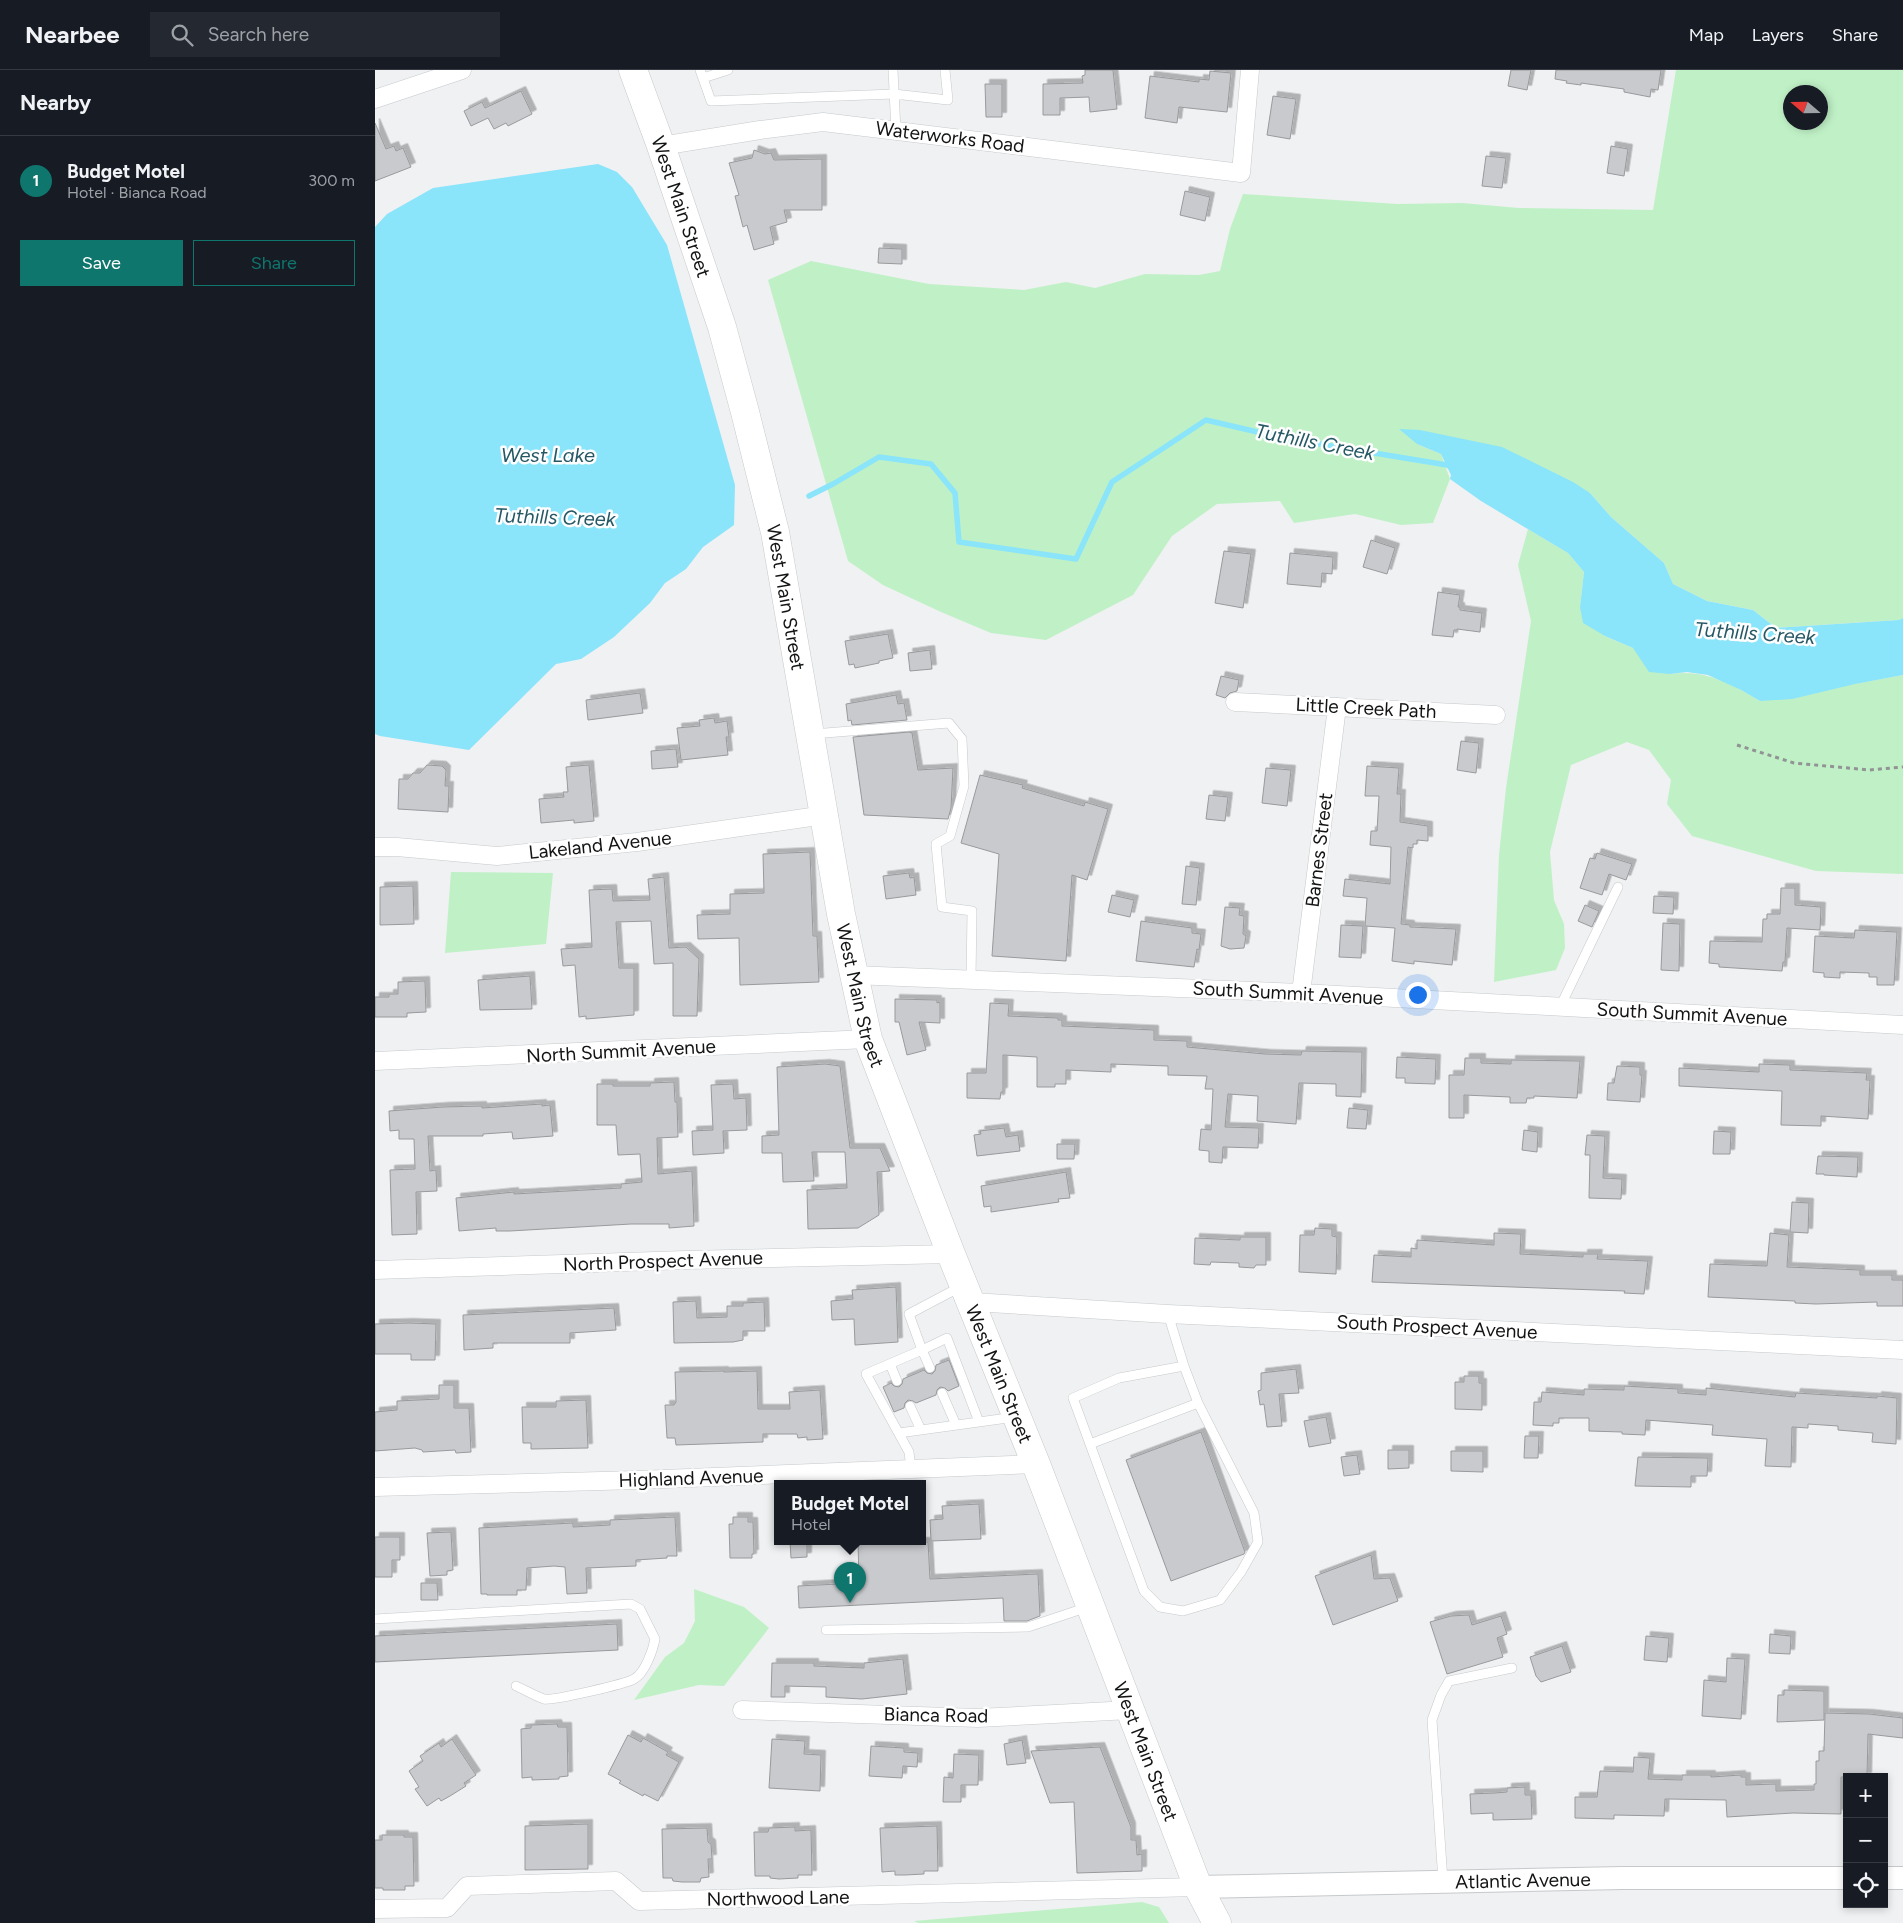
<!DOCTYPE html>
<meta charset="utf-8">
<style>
body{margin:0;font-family:Figtree,sans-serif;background:#242831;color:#f1f3f6}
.controls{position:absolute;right:15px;bottom:15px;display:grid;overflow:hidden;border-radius:0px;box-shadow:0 2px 8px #0003}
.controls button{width:45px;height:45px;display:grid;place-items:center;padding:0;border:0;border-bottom:1px solid #363941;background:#171b24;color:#f1f3f6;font:25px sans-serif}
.compass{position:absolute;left:1408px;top:15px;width:45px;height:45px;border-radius:50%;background:#171b24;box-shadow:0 2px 8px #0003;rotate:290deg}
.you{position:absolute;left:1042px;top:924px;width:18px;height:18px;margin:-12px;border:4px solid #fff;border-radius:50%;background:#1a73e8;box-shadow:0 0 0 8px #1a73e833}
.badge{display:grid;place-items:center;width:32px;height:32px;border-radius:50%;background:#0f766e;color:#fff;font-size:16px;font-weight:700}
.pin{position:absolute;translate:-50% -41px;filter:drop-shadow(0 1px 2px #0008)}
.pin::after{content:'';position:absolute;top:26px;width:18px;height:15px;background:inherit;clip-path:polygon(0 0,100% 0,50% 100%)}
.popup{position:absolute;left:399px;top:1410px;width:152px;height:65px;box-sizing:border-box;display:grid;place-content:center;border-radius:0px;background:#171b24;filter:drop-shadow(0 1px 4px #0005);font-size:16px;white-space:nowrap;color:#9ea1a6}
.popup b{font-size:19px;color:#f1f3f6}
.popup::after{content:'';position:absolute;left:50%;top:100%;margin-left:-10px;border:10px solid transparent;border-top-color:#171b24}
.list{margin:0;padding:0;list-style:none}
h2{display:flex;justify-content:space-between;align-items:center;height:65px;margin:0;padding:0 20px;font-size:21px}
h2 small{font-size:16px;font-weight:400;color:#9ea1a6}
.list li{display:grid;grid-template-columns:32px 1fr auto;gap:15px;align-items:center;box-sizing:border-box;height:90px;padding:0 20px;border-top:1px solid #363941}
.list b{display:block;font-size:19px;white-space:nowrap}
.list p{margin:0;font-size:16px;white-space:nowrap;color:#9ea1a6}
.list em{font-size:16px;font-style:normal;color:#9ea1a6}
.actions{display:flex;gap:10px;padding:15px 20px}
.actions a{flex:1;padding:11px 0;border:1px solid #0f766e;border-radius:0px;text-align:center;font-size:18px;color:#0f766e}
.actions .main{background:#0f766e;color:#fff}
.icon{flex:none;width:28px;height:28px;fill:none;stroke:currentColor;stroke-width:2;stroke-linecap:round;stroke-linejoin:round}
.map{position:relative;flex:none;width:1528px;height:1853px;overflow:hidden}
header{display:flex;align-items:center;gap:30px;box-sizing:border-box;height:70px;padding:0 25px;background:#171b24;border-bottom:1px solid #363941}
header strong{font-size:24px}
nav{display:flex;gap:28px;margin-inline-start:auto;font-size:18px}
.search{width:350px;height:45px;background:#242831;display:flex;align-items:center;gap:12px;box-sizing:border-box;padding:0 18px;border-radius:0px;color:#9ea1a6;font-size:19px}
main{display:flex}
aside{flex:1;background:#171b24}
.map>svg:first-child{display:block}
.green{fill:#c0f1c6;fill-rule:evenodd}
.water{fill:#8ae4fa}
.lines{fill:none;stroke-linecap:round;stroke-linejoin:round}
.stream{stroke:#8ae4fa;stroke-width:5.5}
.building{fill:#c8cacd;stroke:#989a9c;filter:url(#shadow)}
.service-casing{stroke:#c6c9cb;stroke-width:10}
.minor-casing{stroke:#c6c9cb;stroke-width:19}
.tertiary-casing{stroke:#c6c9cb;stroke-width:24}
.primary-casing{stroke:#c6c9cb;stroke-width:29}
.path{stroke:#919394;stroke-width:3;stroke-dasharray:4 4;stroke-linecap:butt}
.service{stroke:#fff;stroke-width:9}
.minor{stroke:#fff;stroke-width:18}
.tertiary{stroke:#fff;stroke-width:22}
.primary{stroke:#fff;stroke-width:28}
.labels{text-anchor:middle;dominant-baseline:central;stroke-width:5;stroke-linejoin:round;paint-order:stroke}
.street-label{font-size:19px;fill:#121313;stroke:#fefeff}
.water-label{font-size:20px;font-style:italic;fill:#255864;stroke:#fefeff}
</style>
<header>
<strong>Nearbee</strong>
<div class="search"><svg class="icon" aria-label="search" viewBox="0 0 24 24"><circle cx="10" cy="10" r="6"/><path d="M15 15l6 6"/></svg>Search here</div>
<nav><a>Map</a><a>Layers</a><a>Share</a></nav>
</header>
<main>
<aside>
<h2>Nearby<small></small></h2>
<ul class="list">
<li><span class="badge">1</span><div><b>Budget Motel</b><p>Hotel · Bianca Road</p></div><em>300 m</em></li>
</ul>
<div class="actions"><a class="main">Save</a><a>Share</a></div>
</aside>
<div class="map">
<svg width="1528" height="1853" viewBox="0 0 1528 1853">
<defs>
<filter id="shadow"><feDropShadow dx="4.5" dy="-4.5" stdDeviation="0" flood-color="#0004"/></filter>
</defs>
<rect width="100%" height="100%" fill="#eff1f3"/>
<path class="green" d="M1301,0H1528V548L1524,550L1401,558L1378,540L1332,531L1298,514L1289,493L1236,447L1215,423L1042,374L1066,384L1075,409L1058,453L1026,455L980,444L919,453L905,431L842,434L797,466L758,525L671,570L616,563L566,542L508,515L473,491L393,210L436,191L554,214L649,220L691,212L720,218L770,204L824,205L845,201L855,159L868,124L1023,134L1087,133L1144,138L1278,140ZM1416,22H1446V52H1416Z
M1153,459L1193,483L1209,502L1205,537L1230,566L1258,578L1295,604C1330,599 1355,613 1385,631L1528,605V804L1441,801L1317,766L1292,734L1296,710L1274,680L1252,672L1196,695L1175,782L1179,830L1189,854L1190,878L1181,900L1119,912L1124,785L1131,718L1156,551L1143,495Z
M76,802L178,803L171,874L70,883Z
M319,1519L369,1537L394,1558L349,1616L324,1615L259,1630L290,1587L309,1573L320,1551Z
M767,1832L784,1837L794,1853H543L539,1851Z"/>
<path class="water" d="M223,94L242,102L257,117L292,175L360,415L359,455L328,477L311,499L290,513L275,533L239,567L206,589L181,594L94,680L5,666L0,664V157L12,144L58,118Z
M1024,359L1045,360L1127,377L1198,412L1215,423L1236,447L1289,493L1298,514L1332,531L1378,540L1401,558L1524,550L1528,548V605L1480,614L1417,629L1385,631L1366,620L1333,605L1312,602L1295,604L1274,602L1258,578L1230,566L1208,553L1205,537L1209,502L1193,483L1106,431L1075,409L1076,405L1066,384L1042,374Z"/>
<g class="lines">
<path class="stream" d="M434,426L458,414L504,387L556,394L580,423L584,472L701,489L737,412L831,350L908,368L1072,395L1078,398"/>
</g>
<path class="building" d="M710,0H738L742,39L715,42L714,27L685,28V45H668V14L708,13L707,6L710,5Z
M1136,0H1156L1152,20L1133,16Z
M1181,0H1286L1283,20L1276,19L1275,27L1249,22V19L1206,13V15L1191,13L1192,11L1180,9Z
M835,1L856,3L852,42L804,37L802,53L770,48L775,6L824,12V9L834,10Z
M610,14H627V47H611Z
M146,21L157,44L133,56L131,53L119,59L113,48L96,56L89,41L107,32L110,38Z
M898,26L921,29L915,69L892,65Z
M0,53L11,79L19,76L21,81L28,78L36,97L0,111Z
M1236,76L1253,79L1249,106L1232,103Z
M379,80L390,84L396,83L399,90L447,89V140H409L412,152L395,157L399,174L379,180L372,155L368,157L360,126L364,125L354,93L377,88Z
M1111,86L1131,88L1127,118L1107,116Z
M810,121L835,127L830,151L805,145Z
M504,178L527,179V194L503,193Z
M996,470L1020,478L1012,504L988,497Z
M849,481L876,484L868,538L840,533Z
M915,483L958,487L957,504L947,503L946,517L912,514Z
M1063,522L1085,525L1083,537H1085V540L1107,543L1105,562L1082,559V560H1079L1078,567L1057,565Z
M513,564L518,588L504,591V593L480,598L479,594L474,595L470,571Z
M555,580L557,599L535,601L533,583Z
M846,606L864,610L862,621L855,623L850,628L841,625Z
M265,623L268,643L213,650L211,630Z
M521,625L523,634L529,633L532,650L477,655L476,650L473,651L471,634Z
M339,648L340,653L352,651L354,667H351L353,685L306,690L302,658L325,656L324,650Z
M534,662L537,663L543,700L578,698L576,738L573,749L489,745L478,667Z
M1086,671L1104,673L1101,703L1082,700Z
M301,679L303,697L277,699L276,681Z
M52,695L67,696L71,700L70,716H74L73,742L23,739L24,709H33L38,703H45Z
M214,695L219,751L199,753V750L166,753L164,729L189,727L188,722H193L191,697Z
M992,696L1024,698L1022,724H1026L1025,752L1053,756V771L1042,770V774H1038V778L1033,777L1026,854L1035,855V857L1081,859L1077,895L1039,891V894L1017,891L1020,858L990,856L992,828L968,826L970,809L1015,814L1016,777L995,775L996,761H1002L1004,726H990Z
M891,698L916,700L912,736L887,733Z
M605,705L648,715L647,718L709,736L710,732L733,739L712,810L697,805L691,891L617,886L624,784L586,773Z
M834,725L853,727L850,751L831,749Z
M435,782L438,866H442L444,912L365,915L364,868L323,869L322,845L355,844V824L389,823L388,784Z
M1222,783L1257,794L1251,810L1234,804L1227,825L1205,818L1215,788L1220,789Z
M811,796L825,798L821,835L807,834Z
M534,803L535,808L539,807L541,825L511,829L508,806Z
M289,807L294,878L311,877L324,889L322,946H298V893L279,894L276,851L241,852L244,898H259V945L211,949V946L204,947L200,895L188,896L186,879L217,877L214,820L237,819L238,831L275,830L273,809Z
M38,816L39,854L5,855V817Z
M1406,818H1420V835L1446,837L1445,860L1412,858L1410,892H1408L1407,901L1344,897V894L1334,893L1335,871L1387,872L1388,849H1392V844H1405Z
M737,825L759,830L755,847L733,842Z
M1279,826L1299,827L1298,844L1278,843Z
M1210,835L1224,841L1217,857L1203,851Z
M850,837L865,838L864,845L869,846L868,864L871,866L869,878L855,879L846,876Z
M766,851L817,858V863L826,864L824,880L822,879L819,897L761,891Z
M1288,853L1305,854L1304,901L1286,900Z
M966,855L988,856L986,888L964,887Z
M1480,860L1522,862L1519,915H1502V907H1494V903L1465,902V908L1449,907V903L1438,902L1440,866L1479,868Z
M155,906L157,939L105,940L103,910Z
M50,911L51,942L32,943V947H0V927H14V924H23V912Z
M520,929L562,930V933L565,932V953L544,952L551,980L532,985L524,952H520Z
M615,933L634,934L633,946L683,948V950H687V956L779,960V970L812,971V977L890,984L926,985L927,981L987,982L986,1027L961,1026V1014L924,1013L921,1054L882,1051L883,1026L853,1024L850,1057L884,1058L883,1078L848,1077L847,1093L834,1092V1081L824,1080L826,1059L836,1060L838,1019H830L832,1006L793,1005V996L736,994V1002L691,1000V1014H680V1017H662V987L628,985V1022H626L625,1029L592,1028V1003H611Z
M1022,987L1061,989L1060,1014L1030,1013V1008H1021Z
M1090,988H1106V993L1136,994V990L1205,991L1202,1028L1159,1026V1028H1152L1151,1033H1135V1027L1089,1025V1048H1074V1005H1089Z
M450,994L465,996L475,1078H505L515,1101L502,1102L504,1145L483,1158L433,1159L432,1120L472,1118L470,1082H437L439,1111L408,1112L407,1083H387V1066L404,1065L402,997Z
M1384,994L1415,995V1000L1492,1003L1491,1010H1495L1493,1049L1446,1046V1056L1406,1055L1407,1021L1304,1016V998L1384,1002Z
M1242,996L1265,997V1005H1267L1265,1032L1232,1030L1233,1013H1239Z
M299,1012L300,1032H302L303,1067L282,1068L283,1104L317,1101L319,1156L294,1158V1154H256L135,1161H121V1158L84,1161L81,1128L139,1122V1124L246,1118V1114L267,1112L265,1084L243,1085L241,1055H222V1014H238V1016H275V1013Z
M358,1014L359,1029L371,1028L372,1060L348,1061L349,1083L318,1085L317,1061L338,1060L336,1015Z
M167,1034V1036L175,1035L178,1066L138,1069L137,1062L108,1064V1066H53L55,1101L61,1100L62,1121L41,1122L42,1164L17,1165L15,1100L40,1099L39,1069H24V1060L15,1061L14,1041L68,1037L107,1036V1038Z
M974,1038L993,1040L991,1059L972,1058Z
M629,1058L631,1067L643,1065L645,1081L602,1086L599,1065L606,1064L605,1061Z
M1149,1060L1163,1062L1162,1082L1147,1080Z
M1339,1061L1356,1062L1355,1084H1338Z
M1212,1065L1230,1066L1228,1108L1247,1109L1246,1129L1214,1128L1215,1085H1210Z
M682,1074H700L699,1089H682Z
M1443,1086L1483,1087L1482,1107L1449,1105V1104H1441Z
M691,1102L695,1128L683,1129L684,1132L616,1142V1136L609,1137L606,1116Z
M1417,1132L1434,1133L1433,1163L1415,1162Z
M940,1158L957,1159V1166L962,1167L961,1204L924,1202L925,1165H939Z
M1119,1163L1146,1164L1145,1184L1208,1187V1184H1223L1222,1189L1273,1191L1269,1224L1249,1223L1250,1221L997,1212L999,1185L1036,1187V1178L1042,1179V1170L1119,1175Z
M1395,1163L1414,1165L1412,1197L1485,1200V1205H1517V1210H1528V1236H1502V1232L1441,1234L1420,1233V1231L1333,1227L1335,1194L1392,1196Z
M865,1167H891V1195H881L879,1198L864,1197V1193L836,1192L835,1195L819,1194L820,1168L865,1170Z
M521,1217L523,1272L480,1275L479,1249L457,1250L456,1231L478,1229L477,1220Z
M321,1231L322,1248L352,1247V1236H368V1233L389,1232L390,1261H368V1270L358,1272L299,1273L298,1232Z
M239,1238L241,1260L195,1263V1273H118V1278L89,1280L88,1245Z
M34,1253L61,1254L60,1290H36V1284H0V1254Z
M574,1290L584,1316L573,1321L570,1318L565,1317L562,1320L561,1325L541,1333L538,1331L533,1330L530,1333L529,1338L519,1342L508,1317L516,1313L519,1316L524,1317L527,1314L528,1309L549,1300L552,1303L557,1304L560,1301L561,1295Z
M921,1299L924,1323L904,1324L907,1356L892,1357L889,1334L885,1335L883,1321L886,1320V1303Z
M349,1301V1302L382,1301L383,1339H415L414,1322L445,1320L448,1369L432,1370V1367L423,1368L422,1364H388V1372L301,1375L300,1368H292L290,1335H299L301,1332L300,1302Z
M1089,1306H1104V1313H1107V1340L1080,1339V1312H1089Z
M64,1315H79V1338H94L96,1382L81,1383L80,1380L48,1382L47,1380L40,1378L0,1381V1342L22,1340V1331L64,1329Z
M1249,1316L1303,1319V1323L1331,1325V1318L1420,1327L1421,1323L1502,1328V1326L1522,1328L1521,1374L1497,1372L1498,1363L1463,1360V1356L1433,1354V1358L1417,1357L1416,1397L1390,1396L1392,1369L1337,1365L1338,1355L1271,1350L1270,1365L1247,1364V1362L1214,1361V1348H1184V1353H1178V1356L1158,1355L1159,1332H1166L1167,1322L1209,1325V1319L1249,1320Z
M211,1330L213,1378L156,1379V1373H148L147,1337H181V1331Z
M951,1347L956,1373L934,1377L929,1351Z
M826,1362L870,1482L869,1484L796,1511L751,1390Z
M1150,1366H1164L1163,1388H1149Z
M1013,1380H1034V1398L1013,1399Z
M1076,1381H1108V1402L1076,1401Z
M982,1385L985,1404L969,1406L966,1387Z
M1263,1387L1333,1388L1332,1406H1316V1417L1260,1416Z
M604,1434L606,1469L556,1471L555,1450L568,1449L567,1436Z
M300,1447L302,1486H292V1488L261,1490V1496L211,1498L212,1523L192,1524L190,1497L179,1496L152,1498L151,1520H142V1525H112V1524H106L104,1458L198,1453V1457L235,1455V1450Z
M358,1447H373V1452H378L379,1484H377V1488H355L354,1454H358Z
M76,1462L78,1500L72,1501V1505L55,1506L52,1463Z
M0,1467H25V1490H17V1507H0Z
M415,1472H432V1487L416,1488Z
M483,1472H553L555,1509L663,1504L665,1546L652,1551H629L628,1528L424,1538L423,1516L484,1513Z
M996,1485L999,1509L1015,1508L1023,1531L958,1555L940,1506Z
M46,1513H62L63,1530H46Z
M1094,1545L1097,1555L1126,1546L1132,1564L1122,1568L1128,1587L1072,1604L1055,1552L1076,1546Z
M242,1554L243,1580L0,1592V1566Z
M1395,1564L1416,1566L1415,1584L1394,1583Z
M1271,1566L1294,1568L1292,1592L1269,1590Z
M1187,1576L1196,1602L1166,1612L1161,1606L1155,1587Z
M1352,1588L1370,1589L1366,1649L1327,1646L1329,1610L1351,1612Z
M528,1589L532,1624L487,1629L451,1627V1617L410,1616V1627H396L397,1593H439V1596L489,1598V1593Z
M1409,1620L1449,1621V1650L1402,1652L1403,1625H1409Z
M1450,1643L1494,1644L1528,1648V1668L1493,1664L1492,1707H1466V1744L1418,1743L1352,1747L1351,1730L1293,1729H1290L1289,1746L1239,1745V1749L1200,1748V1727H1222L1225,1701L1258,1702L1259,1687L1275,1688L1273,1709L1307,1710V1705H1336V1707L1366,1705V1707H1371V1715L1401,1714V1721L1439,1720V1714H1441V1691H1444V1681H1449Z
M182,1654L183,1657H192L193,1706L184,1707V1709L157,1710V1707L147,1708L146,1659L156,1658V1655Z
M253,1665L266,1672L268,1668L293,1682L291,1685L304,1692L283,1731L269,1724L268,1726L244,1713L246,1711L233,1704Z
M77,1669L101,1705L89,1713L91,1716L75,1726L66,1731L64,1728L52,1736L40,1719L44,1717L34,1701L48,1691L45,1686L64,1673L66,1677Z
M397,1669L430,1671L429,1684L446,1685L445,1721L394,1718Z
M647,1670L651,1693L632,1695L629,1674Z
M496,1676L529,1678V1682L543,1683L542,1697L528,1696L527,1708L494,1706Z
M725,1677L756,1757V1770H761L762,1785L767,1784V1801L702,1803L699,1732L675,1733L656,1681Z
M579,1684L604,1685L603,1715H586V1732H568L569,1707L578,1708Z
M1150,1717V1725H1156L1157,1749L1118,1750V1743L1096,1744L1095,1724L1120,1723L1132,1722V1718Z
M213,1754V1799L150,1800V1756Z
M562,1756L563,1801H549V1804L530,1805H520V1801L507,1802L505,1758Z
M420,1757V1761L436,1760L437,1805H423V1808L404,1809L395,1808V1806H380L379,1762H393L394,1758Z
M332,1758L333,1772L336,1774L337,1789H333L334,1807L326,1808L325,1812H307L298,1811L297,1808H288L287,1759Z
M7,1765H29V1767H38L39,1816H30V1820H8V1818H0V1770H7Z"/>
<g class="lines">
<g class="service-casing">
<path id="service" d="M325,0L336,31L519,24L573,30L570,0
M518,0L521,61
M328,8L353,0
M438,664L574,653L587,669L589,716L575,766L561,774L567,837L597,841L596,909
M1185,937L1243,817
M793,1244L809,1296L744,1308L698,1328L769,1521L785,1537L808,1541L845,1530L866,1502L883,1472L879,1443L823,1333L809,1296
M515,1294L522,1311
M555,1298L547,1280L572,1268L604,1352
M567,1323L581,1355
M535,1336L546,1360
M524,1363L640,1347
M715,1374L823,1333
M536,1399L534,1382L491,1304L547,1280L534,1244L587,1216
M0,1549L256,1534L265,1539L280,1569C278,1580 270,1603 259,1609C250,1614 178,1631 169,1629C160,1626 150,1620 141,1616
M451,1560L653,1557L713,1537
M1068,1811L1057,1650L1066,1625L1074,1611L1137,1598"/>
</g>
<g class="minor-casing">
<path id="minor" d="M0,29L87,0
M286,76L385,60L448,52L866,103L875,0
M860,632L1121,645
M0,777H22L122,786L262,772L450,745
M478,905L926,923L1528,955
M926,923L962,637
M0,991L493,969
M0,1200L311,1190L576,1184
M597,1232L793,1244L1528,1280
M0,1417L263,1410L661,1394
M367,1640L603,1648L755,1640
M0,1839L72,1838L92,1816L241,1811L264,1831L823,1817"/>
</g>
<g class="tertiary-casing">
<g id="tertiary">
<path d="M1509,1808H1528"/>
<path id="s1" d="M823,1817L1248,1808H1472"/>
</g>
</g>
<g class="primary-casing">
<g id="primary">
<path id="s2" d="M258,0L286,76L347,257L370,342L400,462L466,844L493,969L576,1184L661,1394L823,1817L842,1853"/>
</g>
</g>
<path class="path" d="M1362,675L1419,693L1494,700L1528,697"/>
<use href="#service" class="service"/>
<use href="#minor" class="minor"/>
<use href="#tertiary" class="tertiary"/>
<use href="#primary" class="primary"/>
</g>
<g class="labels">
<g class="street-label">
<text transform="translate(575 67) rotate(7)">Waterworks Road</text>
<text stroke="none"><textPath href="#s2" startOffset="145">West Main Street</textPath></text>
<text stroke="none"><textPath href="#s2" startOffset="550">West Main Street</textPath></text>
<text transform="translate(991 638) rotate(3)">Little Creek Path</text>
<text transform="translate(225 775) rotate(-6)">Lakeland Avenue</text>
<text transform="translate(944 780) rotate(-83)">Barnes Street</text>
<text transform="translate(913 923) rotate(3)">South Summit Avenue</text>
<text stroke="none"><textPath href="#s2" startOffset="955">West Main Street</textPath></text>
<text transform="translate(1317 944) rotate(3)">South Summit Avenue</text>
<text transform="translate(246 981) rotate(-3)">North Summit Avenue</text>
<text transform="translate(288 1191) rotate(-2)">North Prospect Avenue</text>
<text transform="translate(1062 1257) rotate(3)">South Prospect Avenue</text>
<text stroke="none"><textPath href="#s2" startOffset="1359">West Main Street</textPath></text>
<text transform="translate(316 1408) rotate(-2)">Highland Avenue</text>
<text transform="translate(561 1645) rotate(1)">Bianca Road</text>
<text stroke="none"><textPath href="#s2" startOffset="1764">West Main Street</textPath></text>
<text stroke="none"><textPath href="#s1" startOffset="325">Atlantic Avenue</textPath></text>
<text transform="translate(403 1828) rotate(-1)">Northwood Lane</text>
</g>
<g class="water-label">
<text transform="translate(940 372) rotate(11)">Tuthills Creek</text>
<text x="173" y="385">West Lake</text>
<text transform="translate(180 447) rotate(2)">Tuthills Creek</text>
<text transform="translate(1380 563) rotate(4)">Tuthills Creek</text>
</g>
</g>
</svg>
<div class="controls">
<button>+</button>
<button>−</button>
<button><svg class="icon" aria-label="locate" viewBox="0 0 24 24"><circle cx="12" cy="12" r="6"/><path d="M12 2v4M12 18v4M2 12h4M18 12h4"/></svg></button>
</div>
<svg class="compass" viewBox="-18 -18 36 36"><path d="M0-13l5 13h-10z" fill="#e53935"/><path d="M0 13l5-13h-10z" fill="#9ea1a6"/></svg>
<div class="you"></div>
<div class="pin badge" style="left:475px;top:1533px">1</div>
<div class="popup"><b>Budget Motel</b>Hotel</div>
</div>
</main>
